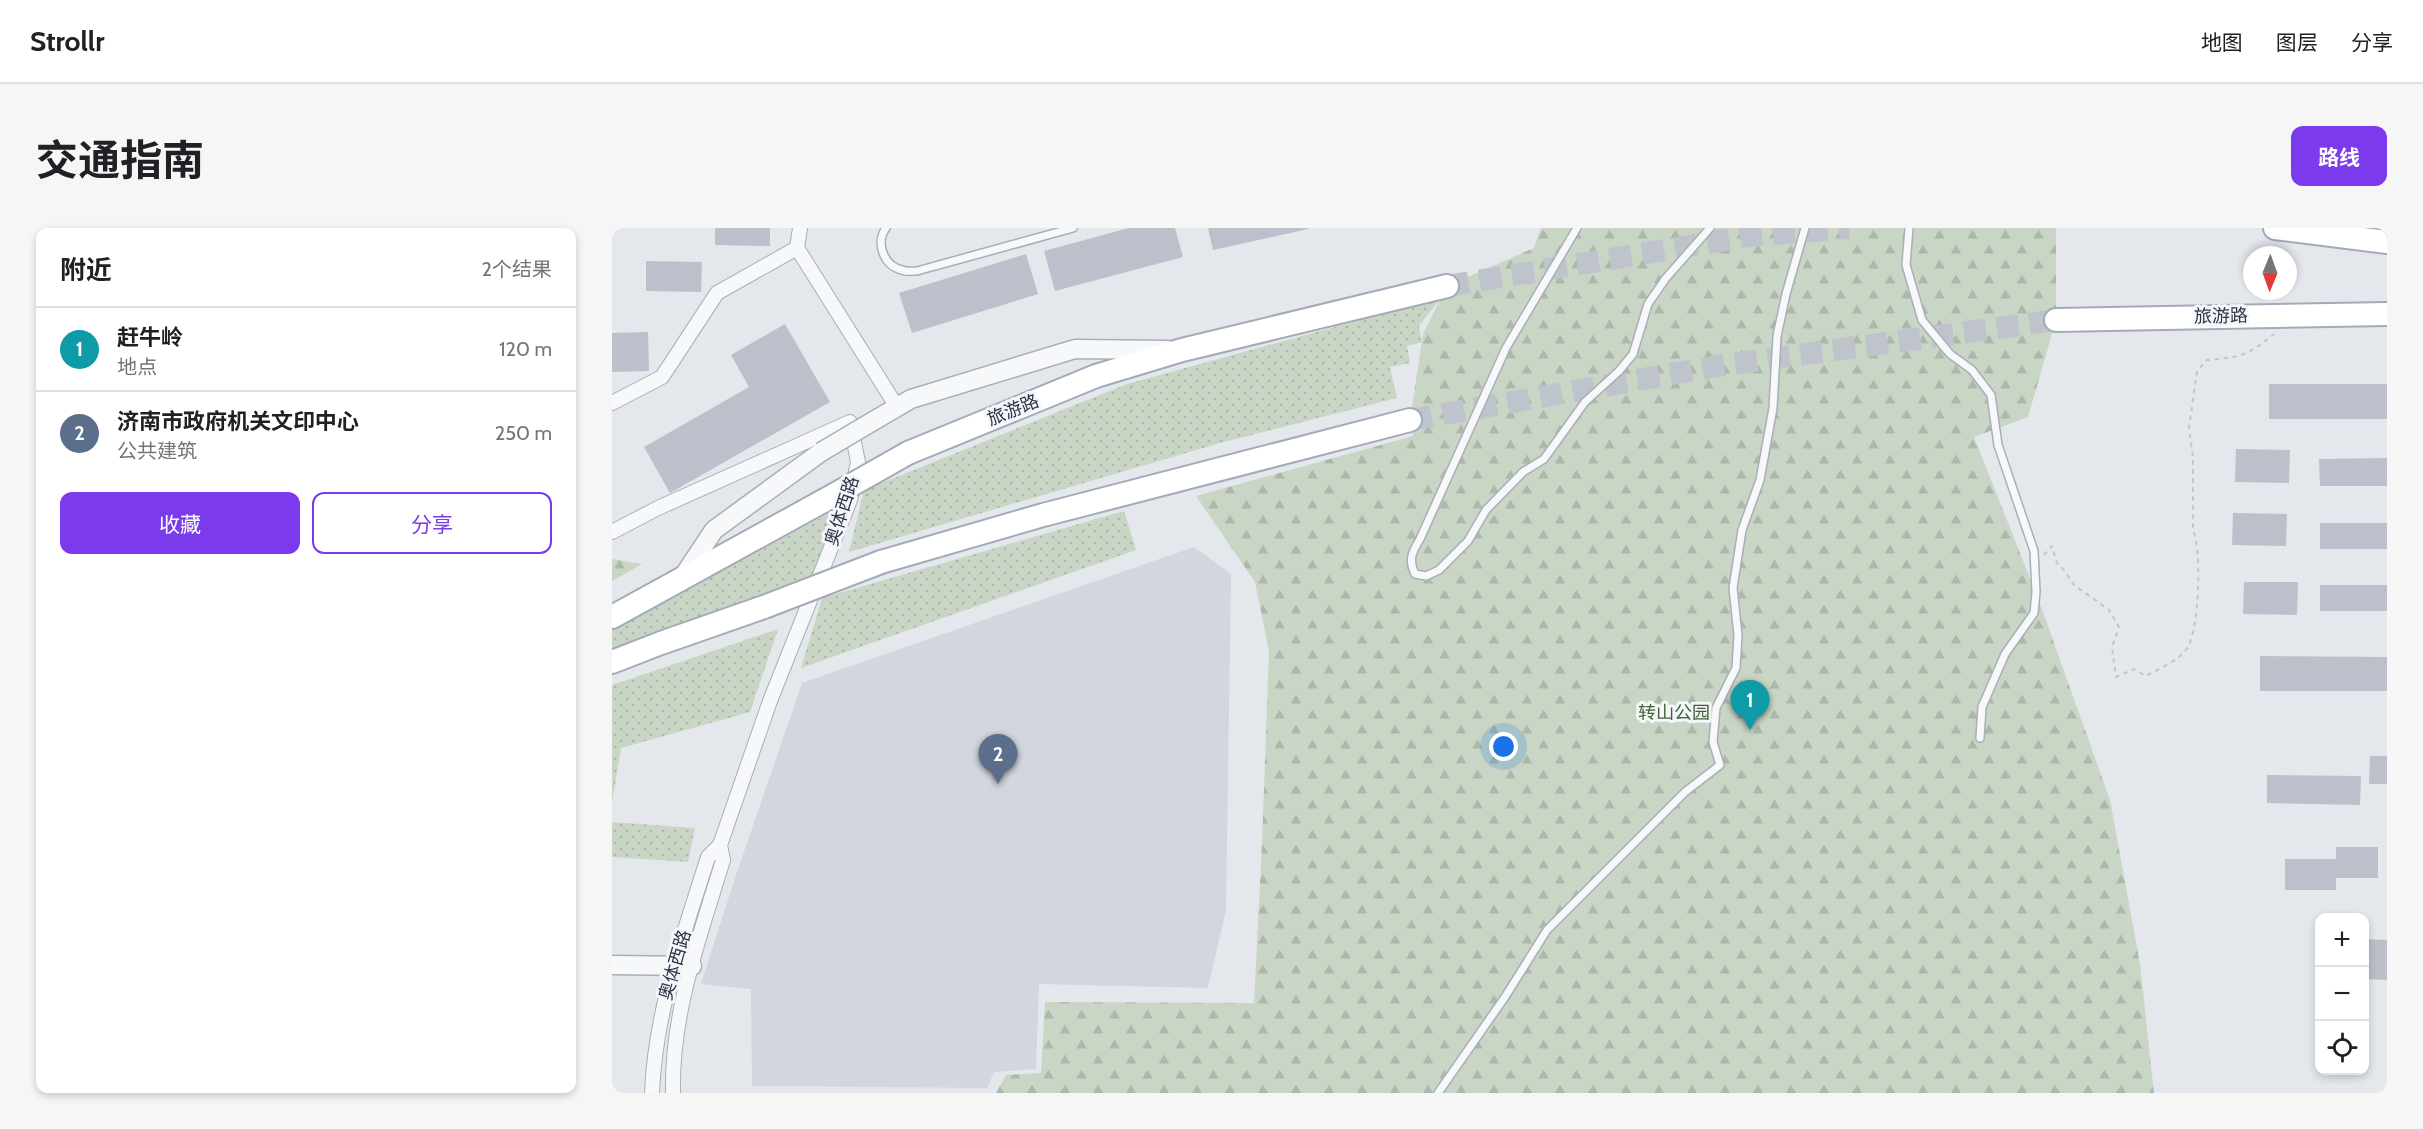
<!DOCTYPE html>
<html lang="zh">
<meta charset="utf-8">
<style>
body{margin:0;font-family:Cabin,"Noto Sans SC",sans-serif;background:#f6f6f6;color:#202124}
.controls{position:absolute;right:18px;bottom:18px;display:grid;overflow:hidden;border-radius:12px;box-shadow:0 3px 9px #0003}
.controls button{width:54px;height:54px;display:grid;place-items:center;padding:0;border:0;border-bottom:2px solid #e0e0e0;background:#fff;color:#202124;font:30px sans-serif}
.compass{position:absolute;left:1631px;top:18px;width:54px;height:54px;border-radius:50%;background:#fff;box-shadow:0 3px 9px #0003;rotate:181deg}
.you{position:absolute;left:892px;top:519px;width:21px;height:21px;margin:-15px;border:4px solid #fff;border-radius:50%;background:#1a73e8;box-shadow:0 0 0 9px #1a73e833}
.badge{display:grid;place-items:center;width:39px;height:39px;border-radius:50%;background:#7c3aed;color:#fff;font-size:20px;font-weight:700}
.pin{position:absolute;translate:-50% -50px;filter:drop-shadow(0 2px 3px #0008)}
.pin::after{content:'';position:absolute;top:32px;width:21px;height:18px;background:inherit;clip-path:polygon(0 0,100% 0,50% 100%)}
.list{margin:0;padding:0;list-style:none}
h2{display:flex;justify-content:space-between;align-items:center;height:78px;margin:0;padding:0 24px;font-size:26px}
h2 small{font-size:20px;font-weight:400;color:#757577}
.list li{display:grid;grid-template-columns:39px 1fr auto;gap:18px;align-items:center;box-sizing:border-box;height:84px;padding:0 24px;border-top:2px solid #e0e0e0}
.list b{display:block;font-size:22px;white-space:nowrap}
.list p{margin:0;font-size:20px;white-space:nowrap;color:#757577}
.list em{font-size:20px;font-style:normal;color:#757577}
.actions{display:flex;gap:12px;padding:18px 24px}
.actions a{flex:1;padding:14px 0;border:2px solid #7c3aed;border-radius:12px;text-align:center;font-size:21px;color:#7c3aed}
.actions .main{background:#7c3aed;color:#fff}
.icon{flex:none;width:33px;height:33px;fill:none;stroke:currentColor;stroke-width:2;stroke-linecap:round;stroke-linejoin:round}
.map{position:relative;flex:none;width:1775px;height:865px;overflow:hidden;border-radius:12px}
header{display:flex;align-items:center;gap:36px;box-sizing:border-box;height:84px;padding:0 30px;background:#fff;border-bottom:2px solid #e0e0e0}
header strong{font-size:28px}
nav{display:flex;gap:33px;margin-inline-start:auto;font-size:21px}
.intro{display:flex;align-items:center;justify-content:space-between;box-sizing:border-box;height:144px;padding:0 36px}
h1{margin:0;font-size:42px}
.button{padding:15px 27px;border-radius:12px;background:#7c3aed;color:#fff;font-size:21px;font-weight:700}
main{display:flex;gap:36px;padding:0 36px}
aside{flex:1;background:#fff;border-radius:12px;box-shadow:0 3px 9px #0003}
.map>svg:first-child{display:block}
.built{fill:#d2d6de}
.forest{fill:url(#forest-firs)}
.park{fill:url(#park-dots)}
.building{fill:#bbc0ca}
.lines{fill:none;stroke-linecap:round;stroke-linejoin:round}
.primary-tunnel{stroke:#bfc3cb;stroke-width:22;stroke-dasharray:22 11;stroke-linecap:butt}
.service-casing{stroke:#a9aeb7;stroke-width:10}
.minor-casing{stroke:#a9aeb7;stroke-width:16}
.tertiary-casing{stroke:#a9aeb7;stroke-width:21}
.primary-casing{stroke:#a3abb8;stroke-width:26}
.path{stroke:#c2c5cb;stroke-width:2;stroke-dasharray:4.5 4.5;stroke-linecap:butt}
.service{stroke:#f7f8fa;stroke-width:7}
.minor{stroke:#f7f8fa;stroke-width:14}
.tertiary{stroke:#f7f8fa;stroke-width:18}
.primary{stroke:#fff;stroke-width:22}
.tertiary-bridge-casing{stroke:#a9aeb7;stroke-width:21;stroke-linecap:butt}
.primary-bridge-casing{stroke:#a3abb8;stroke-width:26;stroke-linecap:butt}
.tertiary-bridge{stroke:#f7f8fa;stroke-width:18}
.primary-bridge{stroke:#fff;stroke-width:22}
.labels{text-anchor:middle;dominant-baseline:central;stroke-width:6;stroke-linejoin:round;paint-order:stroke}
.street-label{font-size:18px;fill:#2b3445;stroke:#f4f6f9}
.park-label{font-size:18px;fill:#3f6138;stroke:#f4f6f9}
</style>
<header>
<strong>Strollr</strong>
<nav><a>地图</a><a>图层</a><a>分享</a></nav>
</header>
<div class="intro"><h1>交通指南</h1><a class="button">路线</a></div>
<main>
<aside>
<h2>附近<small>2个结果</small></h2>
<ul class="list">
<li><span class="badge" style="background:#0f9aa8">1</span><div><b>赶牛岭</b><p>地点</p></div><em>120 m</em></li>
<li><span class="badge" style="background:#5c6f8a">2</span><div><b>济南市政府机关文印中心</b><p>公共建筑</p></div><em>250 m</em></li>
</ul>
<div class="actions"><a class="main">收藏</a><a>分享</a></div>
</aside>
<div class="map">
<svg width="1775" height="865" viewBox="0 0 1775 865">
<defs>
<pattern id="forest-firs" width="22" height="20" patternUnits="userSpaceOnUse" patternTransform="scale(1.5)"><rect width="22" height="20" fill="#c9d6c5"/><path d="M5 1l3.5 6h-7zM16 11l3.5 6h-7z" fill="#adb8ab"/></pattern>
<pattern id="park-dots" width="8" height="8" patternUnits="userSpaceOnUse" patternTransform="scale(1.5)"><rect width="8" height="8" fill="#c9d6c5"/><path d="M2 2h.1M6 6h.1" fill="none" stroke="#adb8ab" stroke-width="1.8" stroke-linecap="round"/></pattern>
</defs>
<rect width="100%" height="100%" fill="#e4e7ec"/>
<path class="built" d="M582,319L619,346L614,682L596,760L427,756L424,841L382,844L375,860L140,858L139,761L89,756L121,656L190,455Z"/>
<path class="forest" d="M929,0H1444V92L1416,189L1362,209L1427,373L1498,572L1528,736L1542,865H384L394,847L429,845L433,774L642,775L650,615L657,423L643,354L584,268L801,208L798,192L811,106L835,58L922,20Z
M0,331L30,336L0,353Z"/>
<path class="park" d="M829,70L807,98L810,114L795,118L798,135L778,139L785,170L608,215L237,324L252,262L515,156Z
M227,280L202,346L0,423V402Z
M512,283L524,322L189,440L210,370Z
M166,401L138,484L9,520L0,575V457Z
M0,594L83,600L76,634L0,629Z"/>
<path class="building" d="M103,0H158V18L103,17Z
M517,0H563L571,29L443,63L432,23Z
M596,0H696V1L601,22Z
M414,26L426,66L300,105L287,65Z
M34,33L90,34L89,64L34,63Z
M173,96L218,174L58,265L32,219L137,159L119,127Z
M36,104L37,143L0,144V105Z
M1657,156H1775V191H1657Z
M1624,221L1678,222L1677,255L1623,254Z
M1775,230V258H1708L1707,231Z
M1621,285L1675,286L1674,318L1620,317Z
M1708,295H1775V321H1708Z
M1632,354H1686L1685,387L1631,386Z
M1708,357H1775V383H1708Z
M1648,428L1775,429V463H1648Z
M1758,528H1775V556H1757Z
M1655,547L1749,548L1748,577L1655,575Z
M1724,619H1766V650H1724V662H1673V631H1724Z
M1752,711L1775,712V752L1752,751Z"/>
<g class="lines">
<path class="primary-tunnel" d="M835,58L1137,8L1237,0
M798,192L1105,138L1444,92"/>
<g class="service-casing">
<path id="service" d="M274,0C263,15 272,38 290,42C294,44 300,43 305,43L461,0
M965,0L894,120L808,311C800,324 796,332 803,346L814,348L827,342L856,313L874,282L911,244L932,231L973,174L1007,143L1021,126L1036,76L1054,50L1098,0
M1297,0L1294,37L1310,92L1338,126L1360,142L1379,167L1386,217L1422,323L1424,364L1422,385L1393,426L1370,479L1368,510
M826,865L893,769L935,702L1073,564L1108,537L1101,514L1104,480L1124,440L1126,407L1121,360L1130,302L1148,252L1161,180L1165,108L1174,66L1193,0"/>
</g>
<g class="minor-casing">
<path id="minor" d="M188,0L185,20L285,179
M0,175L50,149L105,65L185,20
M0,304L46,280L238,194L246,234L238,272L158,473L108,617L96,629C72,706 43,783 40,865
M61,865C59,785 88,708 111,632L108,617"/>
</g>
<g class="tertiary-casing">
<path id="tertiary" d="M263,192L299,171L463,121L556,122
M70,350L102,302L209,224
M0,737L80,738"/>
</g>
<g class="primary-casing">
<path id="primary" d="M1663,0L1775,14
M1444,92L1775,86
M296,225L484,148L570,122L835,58
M269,334L431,287L798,192
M0,389L213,272
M0,434L49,415L152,379"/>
</g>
<path class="path" d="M1432,327L1440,318L1445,335L1452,342L1462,357L1497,382L1507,399L1500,419L1504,449L1522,441L1534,448C1548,440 1567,433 1576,419C1587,400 1590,322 1581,302V229L1577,200L1585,143L1595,132C1630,129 1635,128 1662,106"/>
<use href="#service" class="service"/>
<use href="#minor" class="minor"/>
<use href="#tertiary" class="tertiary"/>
<use href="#primary" class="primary"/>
<g class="tertiary-bridge-casing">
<path id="tertiary-bridge" d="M209,224L263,192"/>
</g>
<g class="primary-bridge-casing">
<path id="primary-bridge" d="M213,272L296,225
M152,379L269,334"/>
</g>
<use href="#tertiary-bridge" class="tertiary-bridge"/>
<use href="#primary-bridge" class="primary-bridge"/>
</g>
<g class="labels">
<g class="street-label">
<text transform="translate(1609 88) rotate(-1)">旅游路</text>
<text transform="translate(401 182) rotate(-22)">旅游路</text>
<text transform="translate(230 283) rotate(-72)">奥体西路</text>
<text transform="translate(63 737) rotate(-74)">奥体西路</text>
</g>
<g class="park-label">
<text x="1062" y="485">转山公园</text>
</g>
</g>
</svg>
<div class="controls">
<button>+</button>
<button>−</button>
<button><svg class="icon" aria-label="locate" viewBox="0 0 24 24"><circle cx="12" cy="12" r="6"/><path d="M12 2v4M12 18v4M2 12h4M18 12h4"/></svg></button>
</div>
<svg class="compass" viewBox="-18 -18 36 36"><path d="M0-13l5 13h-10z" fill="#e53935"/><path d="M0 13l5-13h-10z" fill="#757577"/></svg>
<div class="you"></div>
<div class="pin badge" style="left:1138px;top:502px;background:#0f9aa8">1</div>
<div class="pin badge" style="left:386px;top:556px;background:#5c6f8a">2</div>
</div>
</main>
